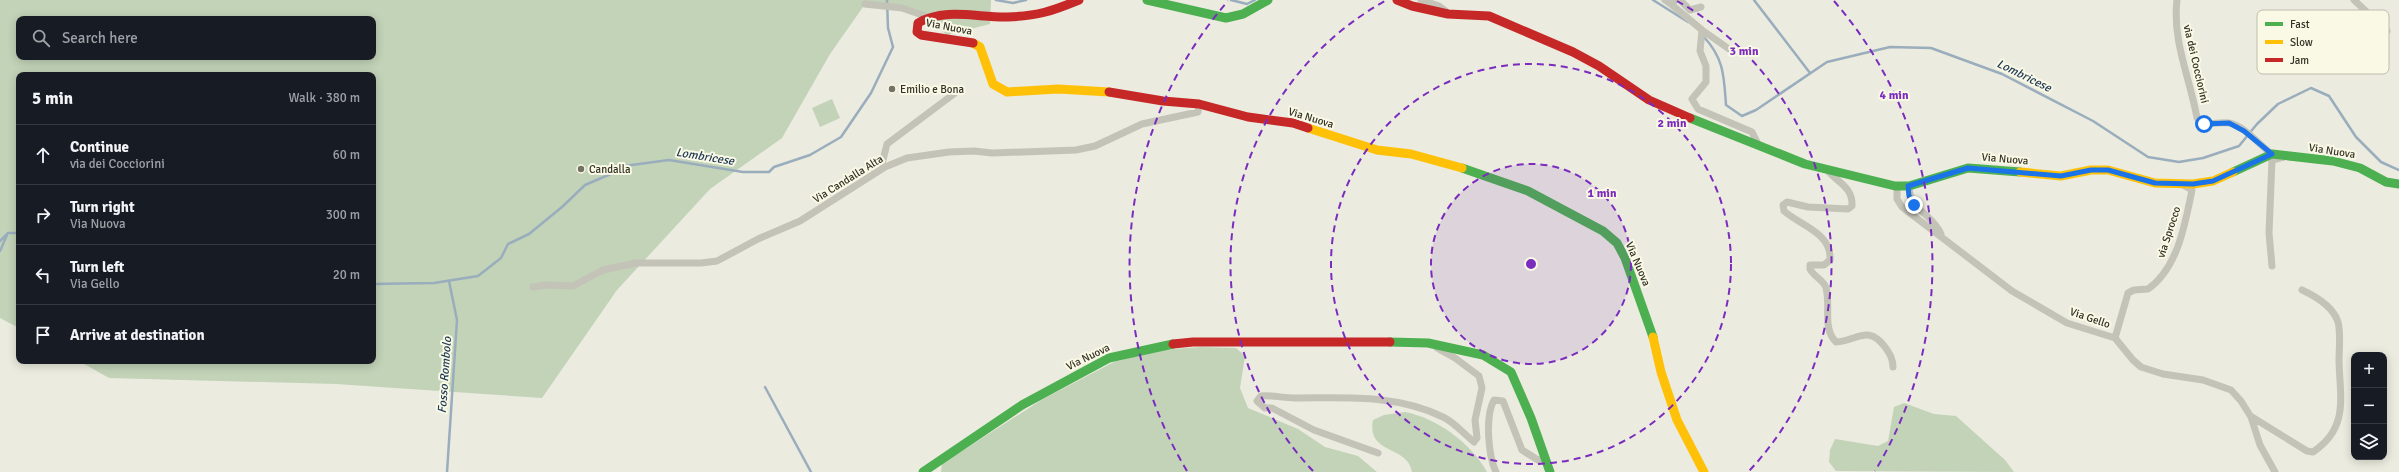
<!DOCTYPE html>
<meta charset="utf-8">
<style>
body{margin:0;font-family:Signika,sans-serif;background:#242831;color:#f1f3f6}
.controls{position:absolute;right:12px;bottom:12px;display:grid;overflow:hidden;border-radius:8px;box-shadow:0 2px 10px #0003}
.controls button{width:36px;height:36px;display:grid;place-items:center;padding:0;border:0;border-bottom:1px solid #363941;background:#171b24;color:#f1f3f6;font:20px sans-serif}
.stop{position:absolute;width:12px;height:12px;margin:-9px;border:3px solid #1a73e8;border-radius:50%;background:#fff}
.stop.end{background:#1a73e8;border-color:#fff;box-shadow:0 1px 4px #0008}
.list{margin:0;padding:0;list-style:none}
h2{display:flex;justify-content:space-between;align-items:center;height:52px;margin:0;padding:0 16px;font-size:17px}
h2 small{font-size:13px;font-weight:400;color:#9ea1a6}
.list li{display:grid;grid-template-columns:26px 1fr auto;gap:12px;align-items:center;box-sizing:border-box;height:60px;padding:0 16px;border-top:1px solid #363941}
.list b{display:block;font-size:15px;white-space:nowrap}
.list p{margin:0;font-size:13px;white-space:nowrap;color:#9ea1a6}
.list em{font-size:13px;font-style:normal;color:#9ea1a6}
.icon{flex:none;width:22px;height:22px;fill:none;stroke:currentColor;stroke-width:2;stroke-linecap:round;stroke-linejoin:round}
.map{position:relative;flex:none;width:2399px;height:472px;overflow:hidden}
.search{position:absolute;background:#171b24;box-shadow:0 2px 10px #0003;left:16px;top:16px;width:360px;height:44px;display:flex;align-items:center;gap:10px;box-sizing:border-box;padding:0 14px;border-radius:8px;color:#9ea1a6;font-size:15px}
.panel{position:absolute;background:#171b24;box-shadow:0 2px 10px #0003;left:16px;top:72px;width:360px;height:292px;border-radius:8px}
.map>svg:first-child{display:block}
.green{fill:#c2d3b8;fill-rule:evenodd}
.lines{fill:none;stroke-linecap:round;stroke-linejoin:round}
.stream{stroke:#9aadbd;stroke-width:2.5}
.street{stroke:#c4c3b8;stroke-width:7}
.fast{stroke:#4caf50;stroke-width:9}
.slow{stroke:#ffc107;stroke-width:9}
.jam{stroke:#c62828;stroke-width:9}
.route{stroke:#1a73e8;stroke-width:5}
.ring{fill:none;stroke:#7b2cbf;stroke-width:2;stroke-dasharray:7 5}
.poi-dot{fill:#747267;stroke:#f9f9e5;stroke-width:1.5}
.labels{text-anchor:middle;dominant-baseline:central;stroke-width:4;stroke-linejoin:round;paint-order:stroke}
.street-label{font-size:11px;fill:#343126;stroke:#f9f9e5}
.poi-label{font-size:11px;fill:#343126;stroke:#f9f9e5;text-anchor:start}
.water-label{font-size:12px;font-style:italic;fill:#1c3755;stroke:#f9f9e5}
.key{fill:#f9f9e5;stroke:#bebdac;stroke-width:1}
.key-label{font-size:11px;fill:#343126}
.centre{fill:#7b2cbf;stroke:#f9f9e5;stroke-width:2}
.ring-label{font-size:12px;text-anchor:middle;font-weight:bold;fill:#7b2cbf;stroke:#f9f9e5;stroke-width:4;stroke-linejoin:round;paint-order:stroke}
</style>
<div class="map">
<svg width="2399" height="472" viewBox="0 0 2399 472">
<rect width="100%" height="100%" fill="#ebebdf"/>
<path class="green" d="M0,0H991L990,24L947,35L916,10L863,7L830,54L782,138L710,189L617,290L542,398L336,384L109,378L79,361H373V75H19V328L0,318ZM19,19H373V57H19Z
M832,99L840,118L820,127L812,108Z
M1201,347L1236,348L1245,356L1240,388L1248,408L1298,429L1325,447L1358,456L1377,472H941L942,464L1043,399L1114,362L1159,350Z
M1904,403L1934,414L1956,416L2005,460L2014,472L1836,471L1829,462L1830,450L1835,439L1878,446L1888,441L1894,407Z
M1405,412C1437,418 1472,444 1487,472H1412C1408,445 1366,455 1373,420L1384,415Z"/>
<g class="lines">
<path class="stream" d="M996,0L1013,3L1026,0
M1231,0L1247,4L1255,0
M1653,0L1688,22
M1754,0L1810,73
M1703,36C1724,58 1724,76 1726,105L1742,116L1756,110L1827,62L1890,47L1931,48L2002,74L2093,121L2148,157L2179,162L2203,158L2239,146L2257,124L2278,104L2311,88L2329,96L2356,137L2381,162L2399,170
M0,241L8,233H19
M0,251L7,235
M373,284L434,283L478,276L501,258L508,244L529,234L562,207L585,185L613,173L624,166L669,160L743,172H769L774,167L810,155L841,137L871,93L893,47L888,28L887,0
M765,387L811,472
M447,472L457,320L449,281"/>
<path class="street" d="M1421,0L1439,6L1447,12
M1665,0L1672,5
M1675,0L1672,5L1702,30L1700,51L1706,66V82L1692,99L1698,109L1752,132L1758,144
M1680,0L1690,10L1701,7
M2177,0C2172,41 2190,78 2197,118C2207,128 2216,121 2229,123C2245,126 2259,145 2272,154
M2354,0L2387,31
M865,4L902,8L928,17
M1702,30L1729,49
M885,167L882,164L887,144L955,93
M1827,170C1838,183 1853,187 1852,206L1848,209L1808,207L1787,202L1783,205L1784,211C1801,226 1832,233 1830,260L1824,265H1810V269C1814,277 1824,280 1826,288C1831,306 1822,328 1836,342C1857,341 1868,324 1885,347C1890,354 1893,359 1893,367
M1897,186V199L1902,207L2012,291L2067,323L2115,338L2133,360L2141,367L2163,374L2203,380L2231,390L2241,401L2251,417L2260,445L2275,472
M1909,186C1909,210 1933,214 1941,234
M2272,266L2269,233L2272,160L2284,157
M533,287L546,285L573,286L603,270L636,263H701L717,261L758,239L800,221L885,167L907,158L949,152L974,151L992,153L1076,150L1095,146L1142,124L1198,112L1199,104
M2115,338L2128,293L2134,290L2148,289C2178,268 2185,224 2192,190L2183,185
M2252,417L2307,451L2313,452C2349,428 2340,398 2339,361C2339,349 2341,333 2338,322C2333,306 2315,296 2302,290
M1378,453L1314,430L1272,408H1265L1257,401L1261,396C1273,395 1283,398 1295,398C1345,398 1396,394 1443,417C1454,422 1464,434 1474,442L1477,438L1475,420L1482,388L1479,376L1455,358L1437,348
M1496,472C1488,455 1485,416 1494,400L1503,401L1522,450L1538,460L1545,459"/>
<path class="fast" d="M1147,0L1226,18L1243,14L1268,0
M1690,118L1805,164L1895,186H1909L1968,168L2020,172
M1462,168L1528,191L1603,231L1617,243L1625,258L1653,337
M2233,172L2272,154L2333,161L2360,168L2386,182L2399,184
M1390,342L1428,343L1483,355L1511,372L1531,418L1550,472
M923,472L1022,405L1109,358L1173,344"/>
<path class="slow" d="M973,43L980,47L993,84L1007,92L1058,89L1109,92
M1308,128L1377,150L1411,154L1462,168
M2020,172L2061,176L2091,170H2108L2155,183L2193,184L2213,181L2233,172
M1653,337L1661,372L1677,420L1704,472"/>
<path class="jam" d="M1397,0L1412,6L1448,14L1489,16L1573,52L1599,66L1649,100L1690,118
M973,43L921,35L917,32L918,23C945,7 979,18 1008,17C1038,16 1052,11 1079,0
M1109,92L1163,101L1199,104L1248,117L1293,123L1308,128
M1173,344L1193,342H1390"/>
</g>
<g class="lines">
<path class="route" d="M1914,205L1909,196L1908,186L1968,168L2061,176L2091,170H2108L2155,183L2193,184L2213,181L2272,154L2244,131L2229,123L2204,124"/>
</g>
<circle cx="1531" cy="264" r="100" fill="#7b2cbf" fill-opacity=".12"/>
<g class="ring">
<circle cx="1531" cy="264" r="100"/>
<circle cx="1531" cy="264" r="200"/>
<path d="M1313 471A301 301 0 0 1 1385 1M1677 1A301 301 0 0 1 1749 471"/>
<path d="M1187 471A401 401 0 0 1 1228 1M1834 1A401 401 0 0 1 1875 471"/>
</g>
<g class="poi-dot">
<circle cx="892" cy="89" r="4"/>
<circle cx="581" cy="169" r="4"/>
</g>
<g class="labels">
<g class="street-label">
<text transform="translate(949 27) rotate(11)">Via Nuova</text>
<text transform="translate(2196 64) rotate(77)">via dei Cocciorini</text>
<text transform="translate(1311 118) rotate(17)">Via Nuova</text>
<text transform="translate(2332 151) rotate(9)">Via Nuova</text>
<text transform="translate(2005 159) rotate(5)">Via Nuova</text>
<text transform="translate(848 179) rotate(-32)">Via Candalla Alta</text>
<text transform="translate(2169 232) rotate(-72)">via Sprocco</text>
<text transform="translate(1638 264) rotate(67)">Via Nuova</text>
<text transform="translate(2090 318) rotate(19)">Via Gello</text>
<text transform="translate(1088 357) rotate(-26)">Via Nuova</text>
</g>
<g class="poi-label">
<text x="900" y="89">Emilio e Bona</text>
<text x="589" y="169">Candalla</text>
</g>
<g class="water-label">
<text transform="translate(2024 76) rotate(26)">Lombricese</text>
<text transform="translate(705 157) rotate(9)">Lombricese</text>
<text transform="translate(445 375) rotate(-86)">Fosso Rombolo</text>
</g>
</g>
<rect x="2257" y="10" width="132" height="64" rx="6" class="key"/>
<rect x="2265" y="22" width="18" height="4" fill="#4caf50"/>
<rect x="2265" y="40" width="18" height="4" fill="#ffc107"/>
<rect x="2265" y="58" width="18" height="4" fill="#c62828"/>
<g class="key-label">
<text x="2290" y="28">Fast</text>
<text x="2290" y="46">Slow</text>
<text x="2290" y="64">Jam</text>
</g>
<circle cx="1531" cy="264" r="6" class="centre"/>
<g class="ring-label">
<text x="1744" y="55">3 min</text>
<text x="1894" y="99">4 min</text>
<text x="1672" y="127">2 min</text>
<text x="1602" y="197">1 min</text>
</g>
</svg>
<div class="controls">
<button>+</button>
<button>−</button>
<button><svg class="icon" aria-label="layers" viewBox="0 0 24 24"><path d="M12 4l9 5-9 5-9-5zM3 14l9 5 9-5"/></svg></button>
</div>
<div class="stop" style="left:2204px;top:124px"></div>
<div class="stop end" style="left:1914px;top:205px"></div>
<div class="search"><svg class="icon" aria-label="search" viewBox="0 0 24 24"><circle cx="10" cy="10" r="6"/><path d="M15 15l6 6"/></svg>Search here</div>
<section class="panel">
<h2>5 min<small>Walk · 380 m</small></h2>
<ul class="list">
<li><svg class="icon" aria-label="ahead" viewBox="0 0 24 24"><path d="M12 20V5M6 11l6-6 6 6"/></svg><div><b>Continue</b><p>via dei Cocciorini</p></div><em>60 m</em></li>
<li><svg class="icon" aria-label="right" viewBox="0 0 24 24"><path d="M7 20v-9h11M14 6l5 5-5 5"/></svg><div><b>Turn right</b><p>Via Nuova</p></div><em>300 m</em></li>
<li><svg class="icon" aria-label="left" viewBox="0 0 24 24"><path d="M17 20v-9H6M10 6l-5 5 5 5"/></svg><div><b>Turn left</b><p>Via Gello</p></div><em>20 m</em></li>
<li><svg class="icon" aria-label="arrive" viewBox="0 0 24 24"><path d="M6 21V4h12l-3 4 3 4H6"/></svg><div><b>Arrive at destination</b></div></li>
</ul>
</section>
</div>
